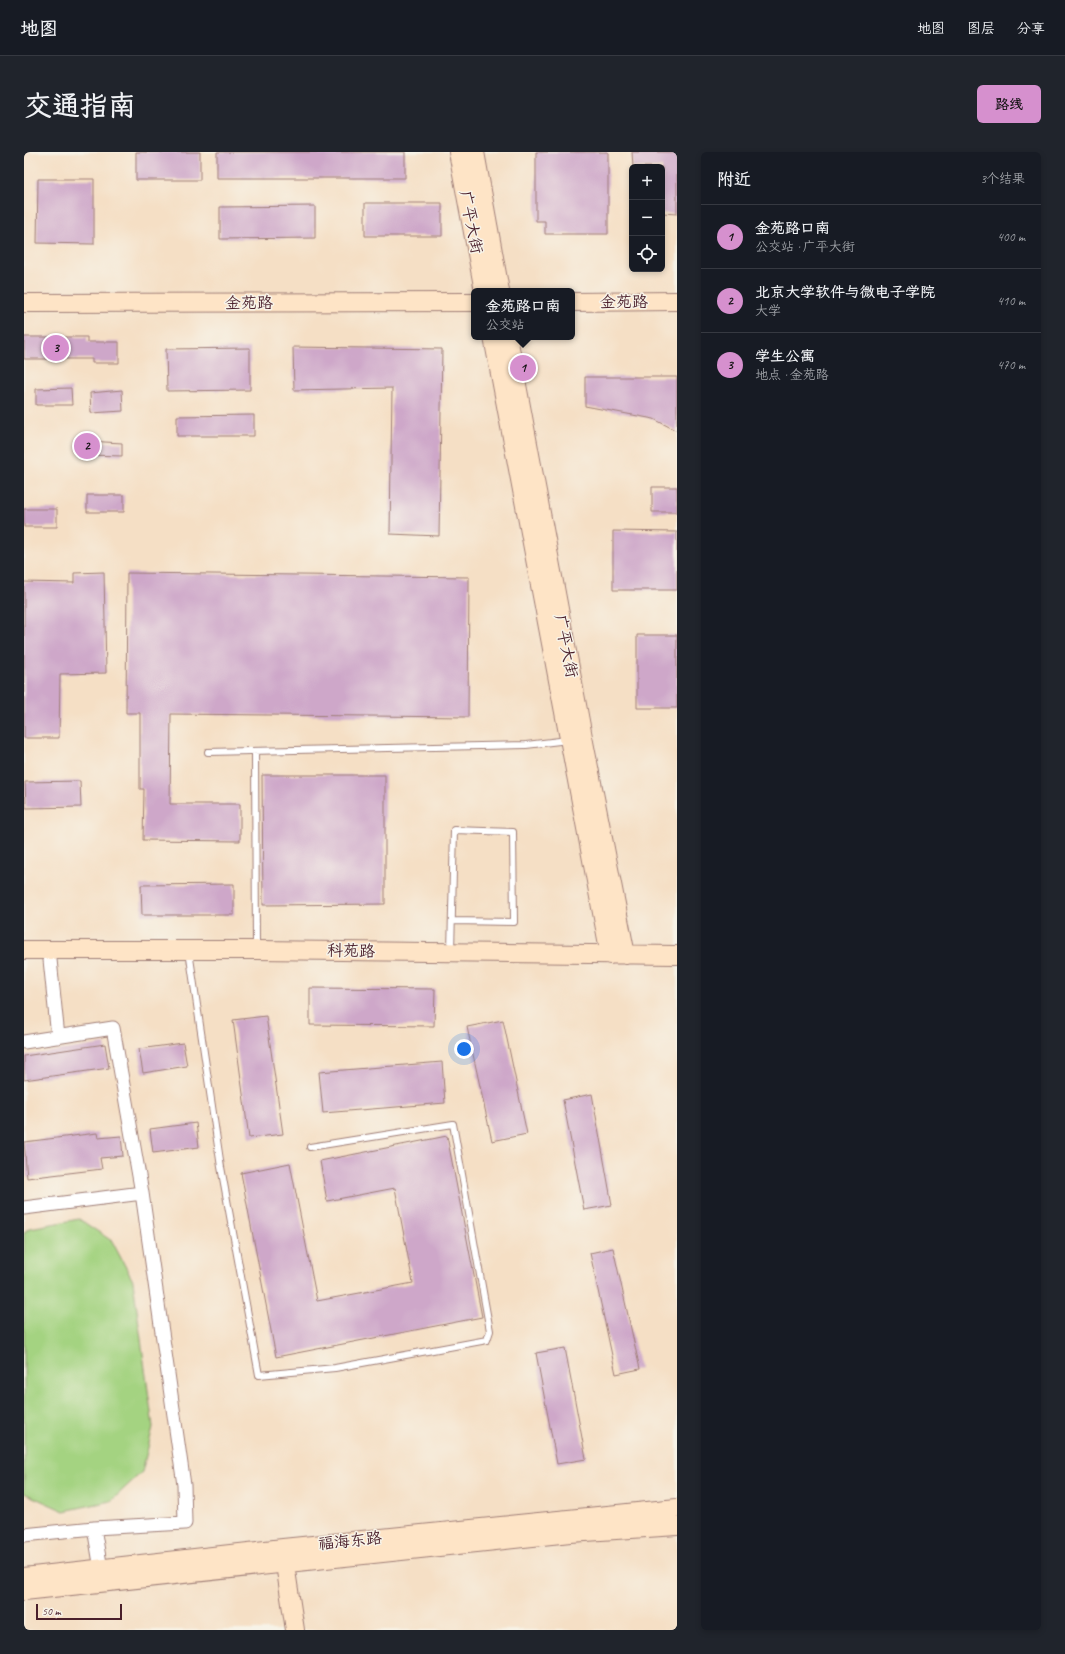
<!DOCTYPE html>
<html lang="zh">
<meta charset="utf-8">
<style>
body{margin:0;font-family:Caveat,"LXGW WenKai TC",sans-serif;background:#20242c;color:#f1f3f6}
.controls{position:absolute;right:12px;top:12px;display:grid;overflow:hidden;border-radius:6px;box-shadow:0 2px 6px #0003}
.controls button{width:36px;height:36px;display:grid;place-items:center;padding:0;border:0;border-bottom:1px solid #363941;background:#171b24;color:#f1f3f6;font:20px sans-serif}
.scale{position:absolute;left:12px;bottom:10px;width:86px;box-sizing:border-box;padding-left:4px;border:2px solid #4a1f2b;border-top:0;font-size:11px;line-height:14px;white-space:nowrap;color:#4a1f2b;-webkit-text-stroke:3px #f7f3e8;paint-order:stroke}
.you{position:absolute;left:440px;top:897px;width:14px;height:14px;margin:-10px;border:3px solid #fff;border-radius:50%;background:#1a73e8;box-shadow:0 0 0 6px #1a73e833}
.badge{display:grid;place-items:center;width:26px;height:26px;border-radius:50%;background:#d690ce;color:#111;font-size:13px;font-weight:700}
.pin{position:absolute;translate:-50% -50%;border:2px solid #fff;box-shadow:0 1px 4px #0006}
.popup{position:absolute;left:447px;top:136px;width:104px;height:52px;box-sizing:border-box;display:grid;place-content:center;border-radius:6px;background:#171b24;filter:drop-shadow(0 1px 3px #0005);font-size:13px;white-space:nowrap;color:#9ea1a6}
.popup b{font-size:15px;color:#f1f3f6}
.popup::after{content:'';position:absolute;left:50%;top:100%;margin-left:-8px;border:8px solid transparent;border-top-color:#171b24}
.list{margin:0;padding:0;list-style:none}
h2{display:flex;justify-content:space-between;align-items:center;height:52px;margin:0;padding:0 16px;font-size:17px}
h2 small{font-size:13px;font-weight:400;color:#9ea1a6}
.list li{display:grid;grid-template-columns:26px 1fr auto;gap:12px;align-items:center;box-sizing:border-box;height:64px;padding:0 16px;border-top:1px solid #363941}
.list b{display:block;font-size:15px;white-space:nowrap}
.list p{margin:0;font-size:13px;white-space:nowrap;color:#9ea1a6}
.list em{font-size:13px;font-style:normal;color:#9ea1a6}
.icon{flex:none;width:22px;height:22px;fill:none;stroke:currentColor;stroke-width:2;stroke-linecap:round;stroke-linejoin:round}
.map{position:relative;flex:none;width:653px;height:1478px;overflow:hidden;border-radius:6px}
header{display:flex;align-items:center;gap:24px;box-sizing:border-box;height:56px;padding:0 20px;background:#171b24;border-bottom:1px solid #363941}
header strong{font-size:19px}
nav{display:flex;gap:22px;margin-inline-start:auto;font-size:14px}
.intro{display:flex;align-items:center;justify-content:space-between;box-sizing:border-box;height:96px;padding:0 24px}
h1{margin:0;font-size:28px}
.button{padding:10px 18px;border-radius:6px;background:#d690ce;color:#111;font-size:14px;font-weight:700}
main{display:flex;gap:24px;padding:0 24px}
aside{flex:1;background:#171b24;border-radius:6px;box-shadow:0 2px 6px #0003}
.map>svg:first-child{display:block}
.green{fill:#a4d381;stroke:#777956}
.building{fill:#cea7c9}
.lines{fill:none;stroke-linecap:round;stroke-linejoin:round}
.lane-casing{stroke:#a07f78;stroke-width:8}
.street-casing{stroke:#a07f78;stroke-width:15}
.secondary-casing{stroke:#a07f78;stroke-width:20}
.lane{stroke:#fff;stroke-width:6}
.street{stroke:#fff;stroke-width:13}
.secondary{stroke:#fee4c6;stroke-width:18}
.labels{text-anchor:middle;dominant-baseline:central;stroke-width:3;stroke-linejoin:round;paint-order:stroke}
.street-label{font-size:16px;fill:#4a1f2b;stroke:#f7f3e8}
</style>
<header>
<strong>地图</strong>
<nav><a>地图</a><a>图层</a><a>分享</a></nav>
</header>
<div class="intro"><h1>交通指南</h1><a class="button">路线</a></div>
<main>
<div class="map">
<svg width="653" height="1478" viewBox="0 0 653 1478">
<rect width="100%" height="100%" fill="#f7f3e8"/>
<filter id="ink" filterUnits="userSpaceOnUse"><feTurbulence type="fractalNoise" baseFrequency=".025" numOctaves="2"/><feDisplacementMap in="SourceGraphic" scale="8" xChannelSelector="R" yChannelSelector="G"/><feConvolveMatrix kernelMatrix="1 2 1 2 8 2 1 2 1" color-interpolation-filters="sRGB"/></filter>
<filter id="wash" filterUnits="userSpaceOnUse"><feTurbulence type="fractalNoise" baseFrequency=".012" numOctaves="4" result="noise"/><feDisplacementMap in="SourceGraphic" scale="16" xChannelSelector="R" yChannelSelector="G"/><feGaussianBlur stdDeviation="0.9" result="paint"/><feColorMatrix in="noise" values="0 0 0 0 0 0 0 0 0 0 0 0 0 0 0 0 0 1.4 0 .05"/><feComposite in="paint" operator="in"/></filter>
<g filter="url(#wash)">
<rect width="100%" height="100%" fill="#f5dfc5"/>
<path class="green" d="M55,1067L88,1089L109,1129L129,1275L118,1320L87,1349L40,1359L0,1341V1081L6,1076Z"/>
<g id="blocks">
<path class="building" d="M112,0H176V28H112Z
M193,0H381V26H193Z
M512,0H584V82H521V69H512Z
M608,0H653V62L638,61V15H609Z
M14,27H70V92L13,91Z
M341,51H418V84H341Z
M291,54V86L196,87V55Z
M0,185H63V190H95V211H68V207H0Z
M269,195L418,197L415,384L366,382L368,236L270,238Z
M226,196V238L143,239L142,197Z
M561,225H653V279L630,267L561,254Z
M47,236L48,253H12V237Z
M98,238L99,259L67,261L66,241Z
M230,263V284H153V264Z
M64,289L98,291V304L63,303Z
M628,335H653V360H628Z
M63,343H100V360H63Z
M0,357H33V375H0Z
M589,379L653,380V438H589Z
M80,420L82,521L36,522L35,586H0V430L50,431V421Z
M103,421L445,425L444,565L147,562L146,652H216V689L119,688L120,637H116V561H102Z
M613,483H653V556H613Z
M238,623H361V752L239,753Z
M56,629L57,655L2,656L1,630Z
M210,732V763H118L117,733Z
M286,836L411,837L410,874L286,873Z
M242,864L259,982L225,986L209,868Z
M479,868L503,982L468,989L443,875Z
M159,891L163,914L119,921L115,897Z
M81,892L85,916L0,928V904Z
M418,910L421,951L299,961L295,920Z
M568,942L588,1053L560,1058L539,948Z
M172,971L175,995L129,1001L126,977Z
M73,981L74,986L97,984L99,1004L76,1006L78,1017L3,1026L0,990Z
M423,984L458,1165L252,1205L217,1021L266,1011L293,1149L389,1131L371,1036L303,1049L296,1009Z
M589,1096L616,1217L592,1222L566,1101Z
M541,1196L562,1307L533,1312L512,1201Z"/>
</g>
</g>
<g filter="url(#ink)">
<use href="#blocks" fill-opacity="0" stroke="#a07f78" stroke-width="1"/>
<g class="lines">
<g class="lane-casing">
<path id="lane" d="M231,599L232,795
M184,600L502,593L544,588
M165,799L197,1015L235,1223L311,1216L463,1188L466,1179L429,972L286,995
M427,799L430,678L489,680L490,770L428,769"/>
</g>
<g class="street-casing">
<path id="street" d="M25,798L34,885
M0,890L89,876L118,1041L160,1333L161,1371L70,1376L0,1383
M0,1056L118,1041
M70,1376L77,1417"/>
</g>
<g class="secondary-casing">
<path id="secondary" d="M434,0L460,139
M451,0L476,139
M548,150L653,149
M0,151L450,150
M469,185L586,803
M484,185L559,585L602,803
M0,798H232L653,803
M259,1399L271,1478
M0,1425L259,1396L653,1356
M0,1439L546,1381L653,1374"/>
</g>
<use href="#lane" class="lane"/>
<use href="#street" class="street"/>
<use href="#secondary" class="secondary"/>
</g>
</g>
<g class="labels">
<g class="street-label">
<text transform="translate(447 70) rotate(79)">广平大街</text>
<text x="600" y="150">金苑路</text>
<text x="225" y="151">金苑路</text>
<text transform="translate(542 494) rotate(79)">广平大街</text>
<text transform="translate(327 799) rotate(1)">科苑路</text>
<text transform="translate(326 1389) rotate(-6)">福海东路</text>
</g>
</g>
</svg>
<div class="controls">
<button>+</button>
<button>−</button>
<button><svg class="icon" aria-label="locate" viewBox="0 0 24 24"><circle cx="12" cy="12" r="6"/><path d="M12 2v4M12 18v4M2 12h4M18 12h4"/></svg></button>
</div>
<div class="scale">50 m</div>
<div class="you"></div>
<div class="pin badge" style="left:499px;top:216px">1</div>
<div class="popup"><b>金苑路口南</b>公交站</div>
<div class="pin badge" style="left:63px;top:294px">2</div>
<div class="pin badge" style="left:32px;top:196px">3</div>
</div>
<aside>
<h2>附近<small>3个结果</small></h2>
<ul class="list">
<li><span class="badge">1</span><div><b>金苑路口南</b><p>公交站 · 广平大街</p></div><em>400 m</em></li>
<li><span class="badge">2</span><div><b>北京大学软件与微电子学院</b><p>大学</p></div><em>410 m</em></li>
<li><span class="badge">3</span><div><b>学生公寓</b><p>地点 · 金苑路</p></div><em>470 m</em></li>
</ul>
</aside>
</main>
